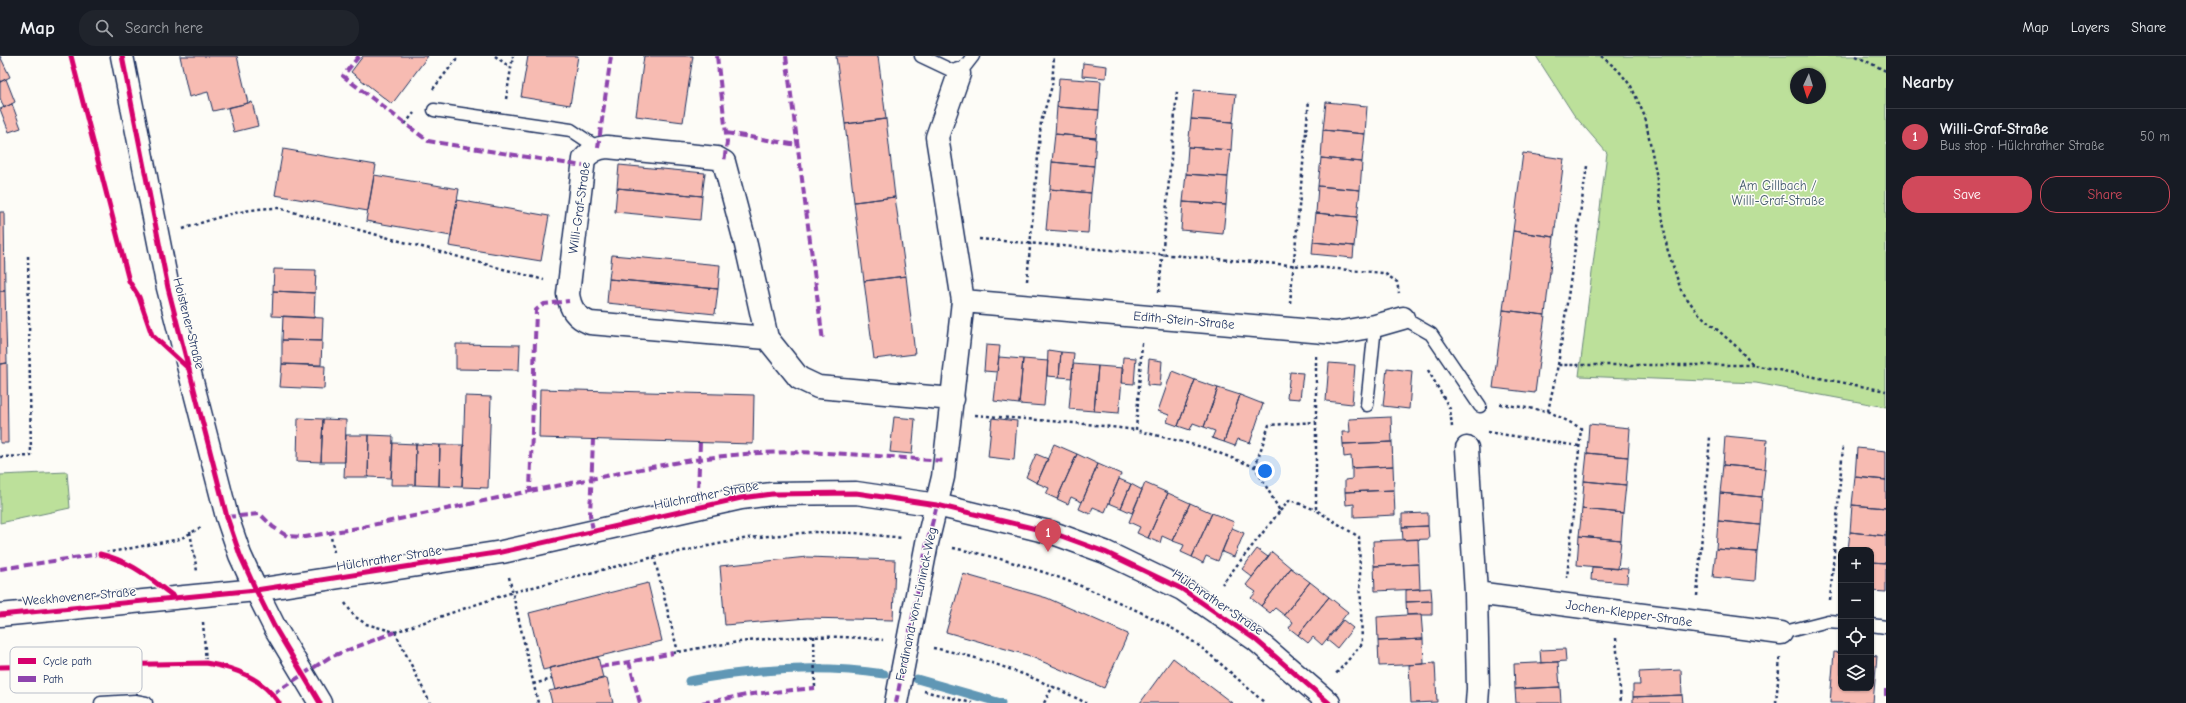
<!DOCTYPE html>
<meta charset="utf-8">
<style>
body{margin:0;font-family:"Comic Neue",sans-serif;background:#20242c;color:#f1f3f6}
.controls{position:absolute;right:12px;bottom:12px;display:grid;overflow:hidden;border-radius:8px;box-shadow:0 1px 3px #0004}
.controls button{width:36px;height:36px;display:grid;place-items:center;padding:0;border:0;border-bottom:1px solid #363941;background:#171b24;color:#f1f3f6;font:20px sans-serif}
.compass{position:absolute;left:1790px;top:12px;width:36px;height:36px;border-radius:50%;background:#171b24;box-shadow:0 1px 3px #0004;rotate:184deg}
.you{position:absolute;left:1265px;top:415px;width:14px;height:14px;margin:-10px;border:3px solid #fff;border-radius:50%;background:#1a73e8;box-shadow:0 0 0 6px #1a73e833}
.badge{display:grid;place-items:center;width:26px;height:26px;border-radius:50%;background:#d1495b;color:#fff;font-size:13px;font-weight:700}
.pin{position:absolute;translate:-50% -33px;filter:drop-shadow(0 1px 2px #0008)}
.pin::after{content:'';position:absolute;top:21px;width:14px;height:12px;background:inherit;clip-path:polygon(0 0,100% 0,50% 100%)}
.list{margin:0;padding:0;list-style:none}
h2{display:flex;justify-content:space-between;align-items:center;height:52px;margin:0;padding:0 16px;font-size:17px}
h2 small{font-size:13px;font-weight:400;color:#9ea1a6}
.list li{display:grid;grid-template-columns:26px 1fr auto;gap:12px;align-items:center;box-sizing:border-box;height:56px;padding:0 16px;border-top:1px solid #363941}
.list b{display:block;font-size:15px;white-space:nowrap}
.list p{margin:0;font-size:13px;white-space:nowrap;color:#9ea1a6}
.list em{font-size:13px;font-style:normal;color:#9ea1a6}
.actions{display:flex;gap:8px;padding:12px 16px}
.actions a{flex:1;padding:9px 0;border:1px solid #d1495b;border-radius:16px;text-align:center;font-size:14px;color:#d1495b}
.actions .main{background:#d1495b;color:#fff}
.icon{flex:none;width:22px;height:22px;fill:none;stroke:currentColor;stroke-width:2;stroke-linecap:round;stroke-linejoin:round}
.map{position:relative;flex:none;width:1886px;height:647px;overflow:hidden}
header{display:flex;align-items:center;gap:24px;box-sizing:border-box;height:56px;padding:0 20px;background:#171b24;border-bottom:1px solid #363941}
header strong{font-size:19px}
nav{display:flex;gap:22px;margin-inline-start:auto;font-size:14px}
.search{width:280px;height:36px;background:#20242c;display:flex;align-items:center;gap:10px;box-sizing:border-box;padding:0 14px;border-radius:16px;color:#9ea1a6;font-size:15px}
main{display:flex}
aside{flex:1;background:#171b24}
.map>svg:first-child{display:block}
.green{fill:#bce09a;stroke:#6c887c;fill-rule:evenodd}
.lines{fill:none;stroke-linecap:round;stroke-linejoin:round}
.stream{stroke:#6197b5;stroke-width:9}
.building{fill:#f7bbb2;stroke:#1b2f5e}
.lane-casing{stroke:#1b2f5e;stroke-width:15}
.street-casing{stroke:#1b2f5e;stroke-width:25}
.secondary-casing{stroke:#1b2f5e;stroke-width:25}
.path{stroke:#1b2f5e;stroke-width:2.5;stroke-dasharray:3 3;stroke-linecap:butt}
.lane{stroke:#fdfcf7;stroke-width:12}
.street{stroke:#fdfcf7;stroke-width:22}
.secondary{stroke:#fdfcf7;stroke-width:22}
.quiet{stroke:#8e44ad;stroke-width:4;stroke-dasharray:8 4;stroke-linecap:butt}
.cycleway-casing{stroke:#fdfcf7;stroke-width:8}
.cycleway{stroke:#d6006c;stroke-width:5}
.labels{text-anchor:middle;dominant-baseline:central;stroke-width:3;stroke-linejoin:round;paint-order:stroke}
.park-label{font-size:13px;fill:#435b6d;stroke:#fdfcf7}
.street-label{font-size:13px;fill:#1b2f5e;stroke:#fdfcf7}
.key{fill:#fdfcf7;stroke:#b9bec9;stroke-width:1}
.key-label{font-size:11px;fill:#1b2f5e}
</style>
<header>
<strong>Map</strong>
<div class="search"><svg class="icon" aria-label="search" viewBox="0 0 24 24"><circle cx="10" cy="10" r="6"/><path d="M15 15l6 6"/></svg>Search here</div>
<nav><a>Map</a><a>Layers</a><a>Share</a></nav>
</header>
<main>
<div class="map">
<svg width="1886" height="647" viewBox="0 0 1886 647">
<rect width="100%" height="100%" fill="#fdfcf7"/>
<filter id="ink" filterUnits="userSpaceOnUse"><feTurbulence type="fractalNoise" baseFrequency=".025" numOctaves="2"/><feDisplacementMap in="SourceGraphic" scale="8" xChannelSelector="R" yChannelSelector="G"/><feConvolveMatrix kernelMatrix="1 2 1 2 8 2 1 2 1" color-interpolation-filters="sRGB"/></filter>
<g filter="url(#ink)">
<path class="green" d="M1536,0H1886V351L1756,327L1579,320L1607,97L1574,59ZM1796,18H1820V42H1796Z
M67,416L70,452L0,467V419Z"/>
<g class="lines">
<path class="stream" d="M917,623L1001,647
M689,625C753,613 819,608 884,618"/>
</g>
<path class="building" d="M0,0L10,21L0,26Z
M180,0H237L248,47L213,55L208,36L189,41Z
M363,0H428L392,48L351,16Z
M528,0H578L570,49L521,41Z
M644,0H693L683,66L636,60Z
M836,0H878L886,63L845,68Z
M1083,7L1107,10L1106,22L1082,20Z
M1059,22L1101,25L1099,54L1057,51Z
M6,23L15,46L4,52L0,42V26Z
M1194,34L1236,38L1233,66L1191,63Z
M252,46L258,70L234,76L228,52Z
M1326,46L1367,50L1365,78L1323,74Z
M12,48L21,72L9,76L0,53Z
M1057,51L1099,54L1096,82L1055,78Z
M886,63L895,141L854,146L845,68Z
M1191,63L1233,66L1231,94L1188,91Z
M1323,74L1365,78L1362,106L1321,102Z
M1055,78L1096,82L1094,110L1052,106Z
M1188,91L1231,94L1228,121L1186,118Z
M283,93L376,109L368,155L275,139Z
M1523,97L1564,103L1554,181L1513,175Z
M1321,102L1362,106L1360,134L1318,130Z
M1052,106L1094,110L1091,137L1050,133Z
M619,109L705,117L702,140L617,132Z
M1186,118L1228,121L1226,149L1183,146Z
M374,119L459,133L451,180L366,165Z
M1318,130L1360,134L1357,161L1316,157Z
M617,132L702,140L700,164L615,156Z
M1050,133L1091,137L1088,177L1046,174Z
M895,141L906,220L864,225L854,146Z
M457,144L549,160L541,205L449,190Z
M1183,146L1226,149L1223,178L1181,174Z
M0,156H4L5,235H0Z
M1316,157L1357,161L1354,190L1313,186Z
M1513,175L1554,181L1545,259L1503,254Z
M1313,186L1354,190L1353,202L1312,198Z
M612,199L720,209L718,233L609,223Z
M274,213L316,214L315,237L273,235Z
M906,220L915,298L874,303L864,225Z
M609,223L718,233L715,258L607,247Z
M0,235H5L7,307L0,308Z
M273,235L315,237L314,262L272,260Z
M1503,254L1545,259L1535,337L1493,332Z
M283,260L323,262L322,285L282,284Z
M282,284L322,285L321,309L282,308Z
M456,288L520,289L519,314L456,313Z
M986,289L1000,290L997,316L984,315Z
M1048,294L1061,296L1059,321L1047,320Z
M1061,296L1074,297L1072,322L1059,321Z
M999,301L1023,303L1019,348L994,345Z
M1123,301L1136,302L1134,328L1121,327Z
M1023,303L1048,305L1044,350L1019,348Z
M1149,303L1162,305L1160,330L1147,329Z
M7,307L8,387H0V308Z
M1329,307L1355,309L1352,348L1326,345Z
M282,308L325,310L324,333L280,331Z
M1073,308L1098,310L1094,355L1069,353Z
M1098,310L1123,312L1119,357L1094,355Z
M1387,312L1412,315L1409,353L1383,350Z
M1172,315L1195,324L1178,370L1167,366L1169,359L1158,355Z
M1290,316L1303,317L1300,343L1287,342Z
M1195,324L1218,332L1204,371L1193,367L1190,374L1178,370Z
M1218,332L1240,339L1224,386L1212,382L1215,375L1204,371Z
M540,333L754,339L753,388L539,382Z
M1240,339L1263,348L1250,387L1238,383L1235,390L1224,386Z
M465,340L491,341L488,432L462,431Z
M894,361L915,363L912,398L890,396Z
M1391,361L1392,386L1343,388L1342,376H1350L1349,363Z
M298,362L323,363L321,406L297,405Z
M992,362L1017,365L1014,404L988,401Z
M323,363L346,364L345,406H321Z
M1589,368L1630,372L1628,401L1587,397Z
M346,379H369L368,421H344Z
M369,379L393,380L391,422L368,421Z
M1725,380L1767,384L1765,413L1723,409Z
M1392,386L1393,410L1352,412L1351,400L1344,401L1343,388Z
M393,387L416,388L415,429H391Z
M416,388L440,389L439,430L415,429Z
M1054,388L1077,398L1057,443L1046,438L1049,432L1037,427Z
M440,389H464L462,431L439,430Z
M1857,392L1886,395V424L1855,421Z
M1587,397L1628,401L1626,429L1584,425Z
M1036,398L1048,403L1037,427L1026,421Z
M1077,398L1098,408L1082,446L1071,441L1068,448L1057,443Z
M1098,408L1121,418L1105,456L1093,451L1090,458L1079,453Z
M1723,409L1765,413L1762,441L1720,437Z
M1393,410L1394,434L1345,436V424L1352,423V412Z
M1855,421L1886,424V452L1852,449Z
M1119,423L1131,428L1121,452L1109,447Z
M1584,425L1626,429L1623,457L1582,453Z
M1145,427L1168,437L1148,482L1137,477L1140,471L1129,466Z
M1131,428L1142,434L1132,457L1121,452Z
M1394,434L1395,459L1354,461V448L1346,449L1345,436Z
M1168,437L1190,447L1173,485L1162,480L1160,487L1148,482Z
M1720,437L1762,441L1760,469L1718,465Z
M1190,447L1212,457L1192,501L1181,496L1184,489L1173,485Z
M1852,449L1886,452V480L1850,476Z
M1582,453L1623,457L1621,484L1579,480Z
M1212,457L1234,466L1218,505L1206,500L1203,507L1192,501Z
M1428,457V470L1402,471V458Z
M1718,465L1760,469L1757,496L1716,493Z
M1428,470L1429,483L1403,484L1402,471Z
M1232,472L1244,477L1234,501L1222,496Z
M1850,476L1886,480V507L1871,506V494H1848Z
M1579,480L1621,484L1618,513L1577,509Z
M1418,483L1419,508L1374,510L1373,485Z
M1257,493L1268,501L1252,521L1242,513Z
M1716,493L1757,496L1755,525L1713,521Z
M1272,496L1291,512L1261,550L1251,542L1256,536L1246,529Z
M807,501L895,504L893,564L807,562L725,569L720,510Z
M1871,506L1886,507V536L1871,535Z
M1419,508L1420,533L1375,535L1374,510Z
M1592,511L1628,513L1627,527L1591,524Z
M1291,512L1310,526L1284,559L1275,552L1270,557L1261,550Z
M963,518L1047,542L1128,578L1104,632L1027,599L946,576Z
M1310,526L1329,541L1298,579L1289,572L1293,566L1284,559Z
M648,527L662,585L543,614L529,557Z
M1431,532L1432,545L1406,546V534Z
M1329,541L1348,556L1322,589L1313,581L1308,587L1298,579Z
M1432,545V559H1407L1406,546Z
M1421,558L1423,583L1378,585L1377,561Z
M1343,564L1353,572L1337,592L1327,584Z
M1423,583L1424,608L1379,610L1378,585Z
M1565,593L1566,605L1541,607L1540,594Z
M1834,596L1841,597V632H1871V599L1877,600L1873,647H1830Z
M598,601L603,622L555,634L549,612Z
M1173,602L1232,647H1140Z
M1558,606L1560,631L1515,633L1514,608Z
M1435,607L1437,646L1411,647L1409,609Z
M1681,614L1682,639L1633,641V629H1640L1639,616Z
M607,622L613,647H552L549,635Z
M1560,631L1561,647H1516L1515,633Z
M1682,639L1683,647H1633V641Z"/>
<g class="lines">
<g class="lane-casing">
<path id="lane" d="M921,0L959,18L973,0
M434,54L571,74L598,92
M1403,262L1431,278L1480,350
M1367,349L1375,270
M1871,569L1886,571
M1781,577L1828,565L1841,566
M101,647L135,645L146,647"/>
</g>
<g class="street-casing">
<path id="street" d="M959,18L937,81L963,245
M767,282L590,267C576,261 570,253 568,238L584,103C591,95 597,92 607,91L717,102L724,106L746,189L767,282L799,322L818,331L953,343
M1467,392L1476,537L1478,633L1477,647
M1476,537L1781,577
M0,559L256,534L502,496L741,442L772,438L856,437L937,449L1053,477L1105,496L1182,533L1256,584L1329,647
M896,647L927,487L943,421L963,245L1336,277L1375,270L1403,262"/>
</g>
<g class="secondary-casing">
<path id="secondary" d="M122,0L168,232L227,461L240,499L256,534L274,570L320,647"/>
</g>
<path class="path" d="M495,0L511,12
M1601,0L1618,14L1631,30L1645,61L1656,117L1667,192L1681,234L1697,256L1737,291L1753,309L1886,335
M1856,0L1886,15
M433,33L459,0
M506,43L513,0
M405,68L414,57
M183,173C215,162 244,152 278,152L544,224
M979,183L1384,217L1397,226L1399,237
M1027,225L1041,66L1052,30L1054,0
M1159,236L1177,35
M1290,247L1309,44
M1142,287L1136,374L1206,392L1255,411L1280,455L1222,528
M1316,300V454L1359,481L1362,588L1335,619
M1558,309L1587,110
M1428,314L1450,353L1452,371
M1500,348L1548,355L1558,309H1753
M1548,355L1581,372L1567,522
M975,359L1087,368L1136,374
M1487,376L1579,390
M0,401L31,400L28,198
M1255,411L1269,369L1316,366
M1280,455L1290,444L1316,454
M190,476L197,515
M330,476L334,496
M953,492C1014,504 1072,524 1129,551C1154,562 1180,575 1203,593C1224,610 1244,629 1265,647
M100,498L180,483L203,470
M654,501L678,596
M509,521L538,647
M1697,540L1710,381
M1830,544L1843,391
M345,547L354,560L366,568L395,576L513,536L654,501L748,482L812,476L855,477L903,482
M203,566L206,607
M395,576L430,647
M814,580L815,632
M1616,582L1621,647
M933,592C987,602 1038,622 1086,647
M673,597C743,583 812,576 883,584
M533,628L552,623
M924,635L972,647
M1044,647L1053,630
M1776,647L1780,602"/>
<use href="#lane" class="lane"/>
<use href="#street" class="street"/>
<use href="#secondary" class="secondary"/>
<path class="quiet" d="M359,0L343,20L428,85L583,110
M717,0L727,86L724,106
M786,0L823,285
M726,77L797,89
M598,92L611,0
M700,387L698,435L701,449
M530,435C606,421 683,401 760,397C822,394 884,401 945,405
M227,461L260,458L273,471L287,480L305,481L358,472L530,435L536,254L544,248L569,245
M593,474L590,459L593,384
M0,513L100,498
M600,611L629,606
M1886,633V640
M273,638L330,601L395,576
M640,647L629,606L673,597
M702,647L752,638L815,632
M896,647L927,487L937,449"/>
<g class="cycleway-casing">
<path id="cycleway" d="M71,0L129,225L139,241L152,279L189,313
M122,0L168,232L227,461L240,499L256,534L274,570L320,647
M100,498C133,506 149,522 176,542
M0,559L256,534L502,496L741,442L772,438L856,437L937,449L1053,477L1105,496L1182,533L1256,584L1329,647
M0,611L206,607C235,612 261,621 279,647"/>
</g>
<use href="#cycleway" class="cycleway"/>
</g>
</g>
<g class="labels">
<g class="park-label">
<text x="1778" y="129">Am Gillbach /<tspan x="1778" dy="15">Willi-Graf-Straße</tspan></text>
</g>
<g class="street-label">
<text transform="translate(579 152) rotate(-82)">Willi-Graf-Straße</text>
<text transform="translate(1184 264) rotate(5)">Edith-Stein-Straße</text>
<text transform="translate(189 267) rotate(76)">Hoistener Straße</text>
<text transform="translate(706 439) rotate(-11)">Hülchrather Straße</text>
<text transform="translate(389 502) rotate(-9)">Hülchrather Straße</text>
<text transform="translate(79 540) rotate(-5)">Weckhovener Straße</text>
<text transform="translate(1218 546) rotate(34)">Hülchrather Straße</text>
<text transform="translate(916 548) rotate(-78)">Ferdinand-von-Lüninck-Weg</text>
<text transform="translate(1629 557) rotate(8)">Jochen-Klepper-Straße</text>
</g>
</g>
<rect x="10" y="591" width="132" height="46" rx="6" class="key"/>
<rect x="18" y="602" width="18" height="6" fill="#d6006c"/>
<rect x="18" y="620" width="18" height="6" fill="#8e44ad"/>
<g class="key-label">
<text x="43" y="609">Cycle path</text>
<text x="43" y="627">Path</text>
</g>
</svg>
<div class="controls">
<button>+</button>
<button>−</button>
<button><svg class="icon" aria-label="locate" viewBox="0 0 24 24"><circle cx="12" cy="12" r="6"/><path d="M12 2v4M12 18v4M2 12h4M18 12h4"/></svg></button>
<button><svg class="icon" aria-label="layers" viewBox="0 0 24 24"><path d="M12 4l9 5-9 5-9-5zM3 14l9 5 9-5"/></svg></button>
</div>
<svg class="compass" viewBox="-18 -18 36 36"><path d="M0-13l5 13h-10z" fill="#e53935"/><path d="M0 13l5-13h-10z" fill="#9ea1a6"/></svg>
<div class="you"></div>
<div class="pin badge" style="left:1048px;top:496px">1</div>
</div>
<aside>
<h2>Nearby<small></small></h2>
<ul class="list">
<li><span class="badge">1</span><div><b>Willi-Graf-Straße</b><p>Bus stop · Hülchrather Straße</p></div><em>50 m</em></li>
</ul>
<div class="actions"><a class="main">Save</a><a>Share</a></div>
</aside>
</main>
